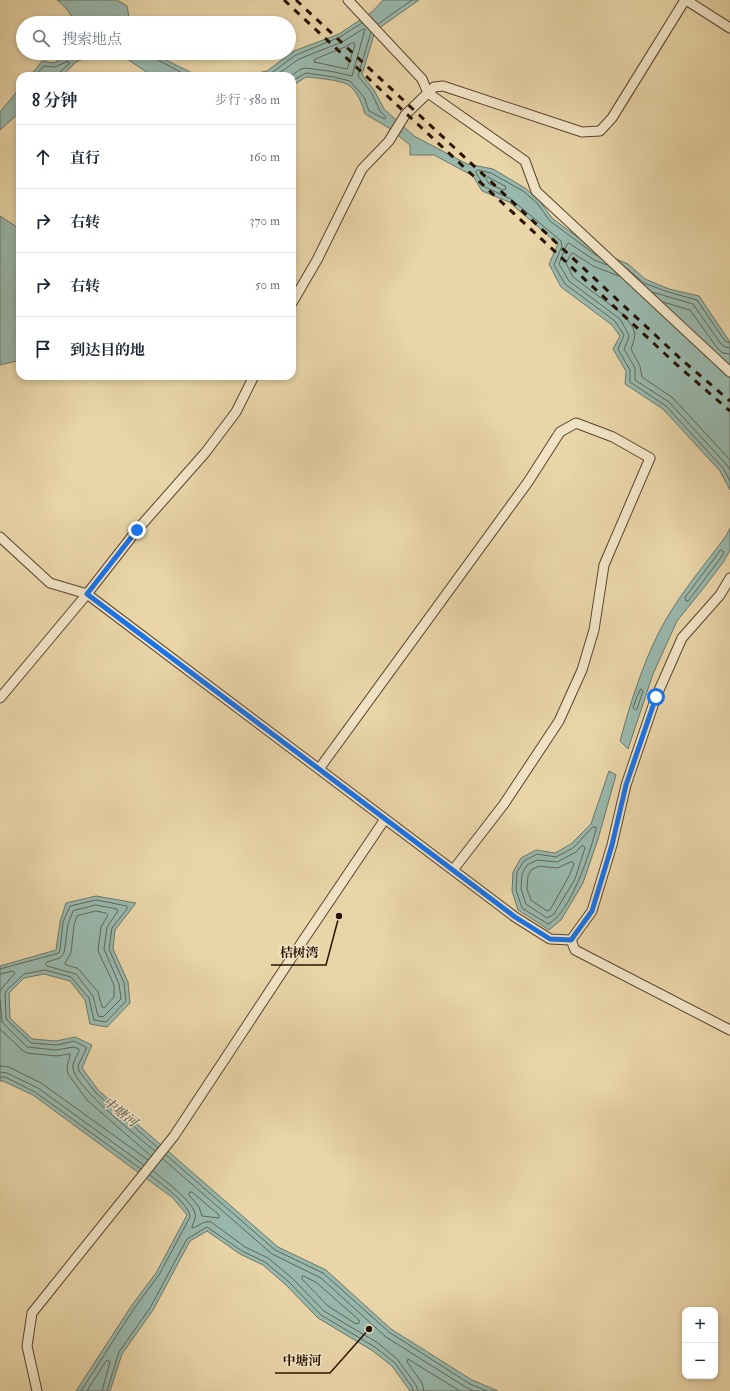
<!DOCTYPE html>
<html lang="zh">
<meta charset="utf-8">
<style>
body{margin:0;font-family:"IM FELL Double Pica","Noto Serif SC",serif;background:#f2f2f3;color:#1f2937}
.controls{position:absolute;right:12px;bottom:12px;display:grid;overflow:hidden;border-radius:8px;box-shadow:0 2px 6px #0003}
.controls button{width:36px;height:36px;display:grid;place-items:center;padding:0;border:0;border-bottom:1px solid #e0e1e3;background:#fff;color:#1f2937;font:20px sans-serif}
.stop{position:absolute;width:12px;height:12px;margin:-9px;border:3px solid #1a73e8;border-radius:50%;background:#fff}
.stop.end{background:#1a73e8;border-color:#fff;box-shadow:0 1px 4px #0008}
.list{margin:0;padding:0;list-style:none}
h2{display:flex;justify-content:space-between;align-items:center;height:52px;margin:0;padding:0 16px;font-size:17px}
h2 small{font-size:13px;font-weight:400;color:#747a83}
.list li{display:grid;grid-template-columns:26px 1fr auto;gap:12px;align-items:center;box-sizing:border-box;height:64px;padding:0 16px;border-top:1px solid #e0e1e3}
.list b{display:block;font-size:15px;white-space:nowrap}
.list em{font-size:13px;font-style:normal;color:#747a83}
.icon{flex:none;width:22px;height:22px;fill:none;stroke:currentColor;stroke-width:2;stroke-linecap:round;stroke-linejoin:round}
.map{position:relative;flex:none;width:730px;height:1391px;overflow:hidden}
.search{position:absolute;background:#fff;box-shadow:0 2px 6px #0003;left:16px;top:16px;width:280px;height:44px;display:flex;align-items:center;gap:10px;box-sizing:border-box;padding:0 14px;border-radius:22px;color:#747a83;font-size:15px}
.panel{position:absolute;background:#fff;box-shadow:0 2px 6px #0003;left:16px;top:72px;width:280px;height:308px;border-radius:12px}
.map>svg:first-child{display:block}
.water{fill:#98b8ad;stroke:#6c7668}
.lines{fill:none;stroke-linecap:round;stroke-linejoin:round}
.shore{stroke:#606656;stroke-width:1}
.minor-casing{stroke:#59442a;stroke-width:11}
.minor{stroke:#f1e4c6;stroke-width:9}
.rail{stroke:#291300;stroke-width:3;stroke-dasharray:7 7;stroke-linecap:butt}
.route{stroke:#1a73e8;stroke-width:5}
.labels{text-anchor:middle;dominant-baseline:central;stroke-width:3;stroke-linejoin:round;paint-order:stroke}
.water-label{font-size:13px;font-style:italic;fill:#504d3d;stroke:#f1e4c6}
.leader{fill:none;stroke:#291300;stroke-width:1.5}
.callout-dot{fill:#291300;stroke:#f1e4c6;stroke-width:1.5}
.callout-label{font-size:13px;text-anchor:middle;font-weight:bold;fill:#291300;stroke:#f1e4c6;stroke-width:3;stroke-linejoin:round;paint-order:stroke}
</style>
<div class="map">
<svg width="730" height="1391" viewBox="0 0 730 1391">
<rect width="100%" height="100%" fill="#e9d5a8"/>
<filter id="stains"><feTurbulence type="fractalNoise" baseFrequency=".005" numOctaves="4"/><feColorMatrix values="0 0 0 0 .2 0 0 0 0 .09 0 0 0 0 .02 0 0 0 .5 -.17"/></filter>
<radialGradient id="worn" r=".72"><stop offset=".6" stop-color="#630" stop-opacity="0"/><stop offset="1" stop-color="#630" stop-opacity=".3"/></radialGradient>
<path class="water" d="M57,0H117L127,6L130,23H73C73,14 63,5 57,0Z
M383,0H419L375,31L362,75L374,90L384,109L414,136L467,164L493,169L525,188L539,200L552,218L576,236L599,252L628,264L645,279L669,289L699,296L728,339L730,343V490L720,471L663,409L625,384L626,371L613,349L620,336L612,325L561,287L549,264L558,244L509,202L482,191L473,176L434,155H410V145L389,128L365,114C362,104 358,93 350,86C343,80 316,78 306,77L292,86V76H245L267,71L294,51L339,34L372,12Z
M66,53H97L76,62L62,76H30L42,61L54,63L65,57Z
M103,53H156L160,57L194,74L203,76H149L148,73L124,57Z
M20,88V112L0,130V112Z
M0,216L20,229V360L0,365Z
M730,528V550L724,561L706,585L677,621L653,674L628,749L620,741C630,704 642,666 659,632C677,597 703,567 726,536Z
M609,771L616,775L598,839L583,883L561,920L549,930L518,910L512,891L513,872L521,858L536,850L555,853L571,844L591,824Z
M96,896L136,903L115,930L113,949L128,982L130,1003L107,1027L90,1024L85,1000L70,981L44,974L24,978L9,993L10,1018L32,1039L56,1041L75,1037L92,1045L82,1068L98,1090L278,1247L326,1270L391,1329L472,1380L498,1391H410L392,1366L373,1351L318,1318L286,1285L263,1265L240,1254L207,1231L190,1241L153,1310L122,1354L110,1391H76L132,1305L156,1273L187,1215L173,1198L33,1095L3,1081H0V966L56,950L60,922L66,903Z"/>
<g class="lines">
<path class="shore" d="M378,24L412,0
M352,43H354L355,45L347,69L314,62L315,59L345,47Z
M153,53L154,57L158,60L188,76
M35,76L44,66L55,67L68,61L69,64L60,72L59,76
M263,76L270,74L296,55L340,37L362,23
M275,76L299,59L342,42L363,29H365L352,76L335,72L306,68L301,69L291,76
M292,81L306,73L334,77L350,81L364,97L369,111L385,119L386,117L380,111L371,92L358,76L371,32
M488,177L505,186L506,189L503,190L489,184L486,179Z
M597,256L550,221L537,203L523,191L491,173L478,170L476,171V173L485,187L511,199L561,241L562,246L554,265L565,284L615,321L624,335L618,349L630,370V382L666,406L723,468L730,481
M607,265L594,260L569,243L567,244L559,264L569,281L620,319L629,335L628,340L624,349L635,368V380L669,402L727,465L730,470
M625,267L644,283L668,292L697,300L725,341L730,343
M619,276L593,266L573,253L571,254L566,263L573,277L625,316L633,328L635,334L634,340L631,349L640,366L642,377L673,398L730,460
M652,292L693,304L721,344L725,347L730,348
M663,302L690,310L718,349L723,353L730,354
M721,550L724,552L720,559L688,601H686L685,598Z
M641,689L643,691L637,709L635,710L633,708L636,699Z
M593,827H596V829C590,853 570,914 548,924L522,908L516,890L517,872L524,861L537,854L556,857L573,848Z
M582,846H584L585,848L575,879L554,914L547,918L526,904L521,889L522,874L527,865L537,860L557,862L576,852Z
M571,862H573L574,864L569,876L550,910L547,911L531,900L527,889L528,876L531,870L539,866L557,868Z
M96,905L117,909L118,911L107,927L104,949L119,984L121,999L103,1017L98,1016L93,996L76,974L47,966L45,964L47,962L60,958L64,953L68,924L73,911Z
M96,911L106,913L108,915L101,927L98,951L114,985V997L104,1008L102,1007L98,992L81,972L77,968L66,965L65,963L71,953L74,925L77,916Z
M0,969L59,953L60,950L63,922L70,906L96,900L127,906V909L112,928L109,949L124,983L126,1001L106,1022L94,1020L89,998L71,977L45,970L24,974L6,991L5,994L6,1018L8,1021L31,1043L57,1045L74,1041L86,1047V1049L78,1066L79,1071L96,1093L158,1148
M0,974L13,971L15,973L2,988L0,991
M0,999L2,1022L27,1047L56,1050L74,1047L79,1049V1051C77,1056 72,1063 73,1068C74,1086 139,1138 155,1151
M0,1029L22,1050L27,1053L56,1056L70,1054V1056L67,1066L68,1074L87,1100L151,1156
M0,1066L9,1067L41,1083L148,1160
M0,1072L7,1073L38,1088L144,1165
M0,1077H5L35,1092L141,1169
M166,1155L275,1250L323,1273L389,1332L470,1384L487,1391
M163,1159L272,1254L321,1278L386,1337L467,1388L474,1391
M153,1171C164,1180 191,1200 195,1213C197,1219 192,1223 192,1228C199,1227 203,1220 211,1222L245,1247L268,1258L292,1278L324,1311L378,1343L397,1359L416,1385L418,1391
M190,1192H192L219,1215V1218L202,1216L199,1207L189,1195Z
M304,1276L317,1283L359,1320V1323L356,1324L328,1306L302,1279V1277Z
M81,1391L135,1307L159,1275L190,1217C190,1204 160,1183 150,1175
M87,1391L106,1361L108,1360L110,1362L102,1391
M107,1391L119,1352L150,1308L187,1239L207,1227L242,1251L265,1262L289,1282L321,1315L375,1347L395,1363L412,1387L413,1391
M424,1391L422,1383L407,1362L408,1359L460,1391"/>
<g class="minor-casing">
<path id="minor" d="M348,0L422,79L428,93L525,161L536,191L730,372
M686,0L730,28
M292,303L317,260L362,169L389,141L405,115L434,87L443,86L582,132L600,131L612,118L685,0
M0,537L50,583L87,594L515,917L550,939L571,940L592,911L612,845L626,785L656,697L682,638L720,595L730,578
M0,698L87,594L137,530L205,453L236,412L254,376
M319,769L528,482L560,432L576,423L613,437L650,458L604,565L594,630L582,670L559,721L504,804L453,870
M571,940L575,950L730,1030
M37,1391L27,1346L32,1313L174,1136L302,942L385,819"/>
</g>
<use href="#minor" class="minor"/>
<path class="rail" d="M284,0L677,365L730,411
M296,0L682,360L730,401"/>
</g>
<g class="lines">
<path class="route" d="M137,530L87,594L515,917L550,939L571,940L592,911L612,845L626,785L656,697"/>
</g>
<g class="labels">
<g class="water-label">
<text transform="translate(120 1112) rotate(38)">中塘河</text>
</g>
</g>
<path class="leader" d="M339 916L326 965H271M369 1329L330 1373H275"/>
<g class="callout-dot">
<circle cx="339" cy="916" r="4"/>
<circle cx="369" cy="1329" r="4"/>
</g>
<g class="callout-label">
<text x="299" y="957">桔树湾</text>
<text x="302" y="1365">中塘河</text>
</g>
<rect width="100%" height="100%" filter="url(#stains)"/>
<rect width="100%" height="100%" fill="url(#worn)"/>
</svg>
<div class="controls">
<button>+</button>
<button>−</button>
</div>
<div class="stop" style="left:656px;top:697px"></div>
<div class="stop end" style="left:137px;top:530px"></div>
<div class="search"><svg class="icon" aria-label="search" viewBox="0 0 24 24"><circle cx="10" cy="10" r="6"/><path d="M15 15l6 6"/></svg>搜索地点</div>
<section class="panel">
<h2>8 分钟<small>步行 · 580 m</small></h2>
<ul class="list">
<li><svg class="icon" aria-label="ahead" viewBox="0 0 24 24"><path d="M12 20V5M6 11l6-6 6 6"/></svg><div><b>直行</b></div><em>160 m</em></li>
<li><svg class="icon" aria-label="right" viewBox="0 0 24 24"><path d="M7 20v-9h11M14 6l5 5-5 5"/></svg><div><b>右转</b></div><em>370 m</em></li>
<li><svg class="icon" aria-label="right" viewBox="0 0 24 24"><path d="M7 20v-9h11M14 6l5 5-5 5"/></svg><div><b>右转</b></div><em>50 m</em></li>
<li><svg class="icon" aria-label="arrive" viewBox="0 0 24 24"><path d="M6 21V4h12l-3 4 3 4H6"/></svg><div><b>到达目的地</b></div></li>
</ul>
</section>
</div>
